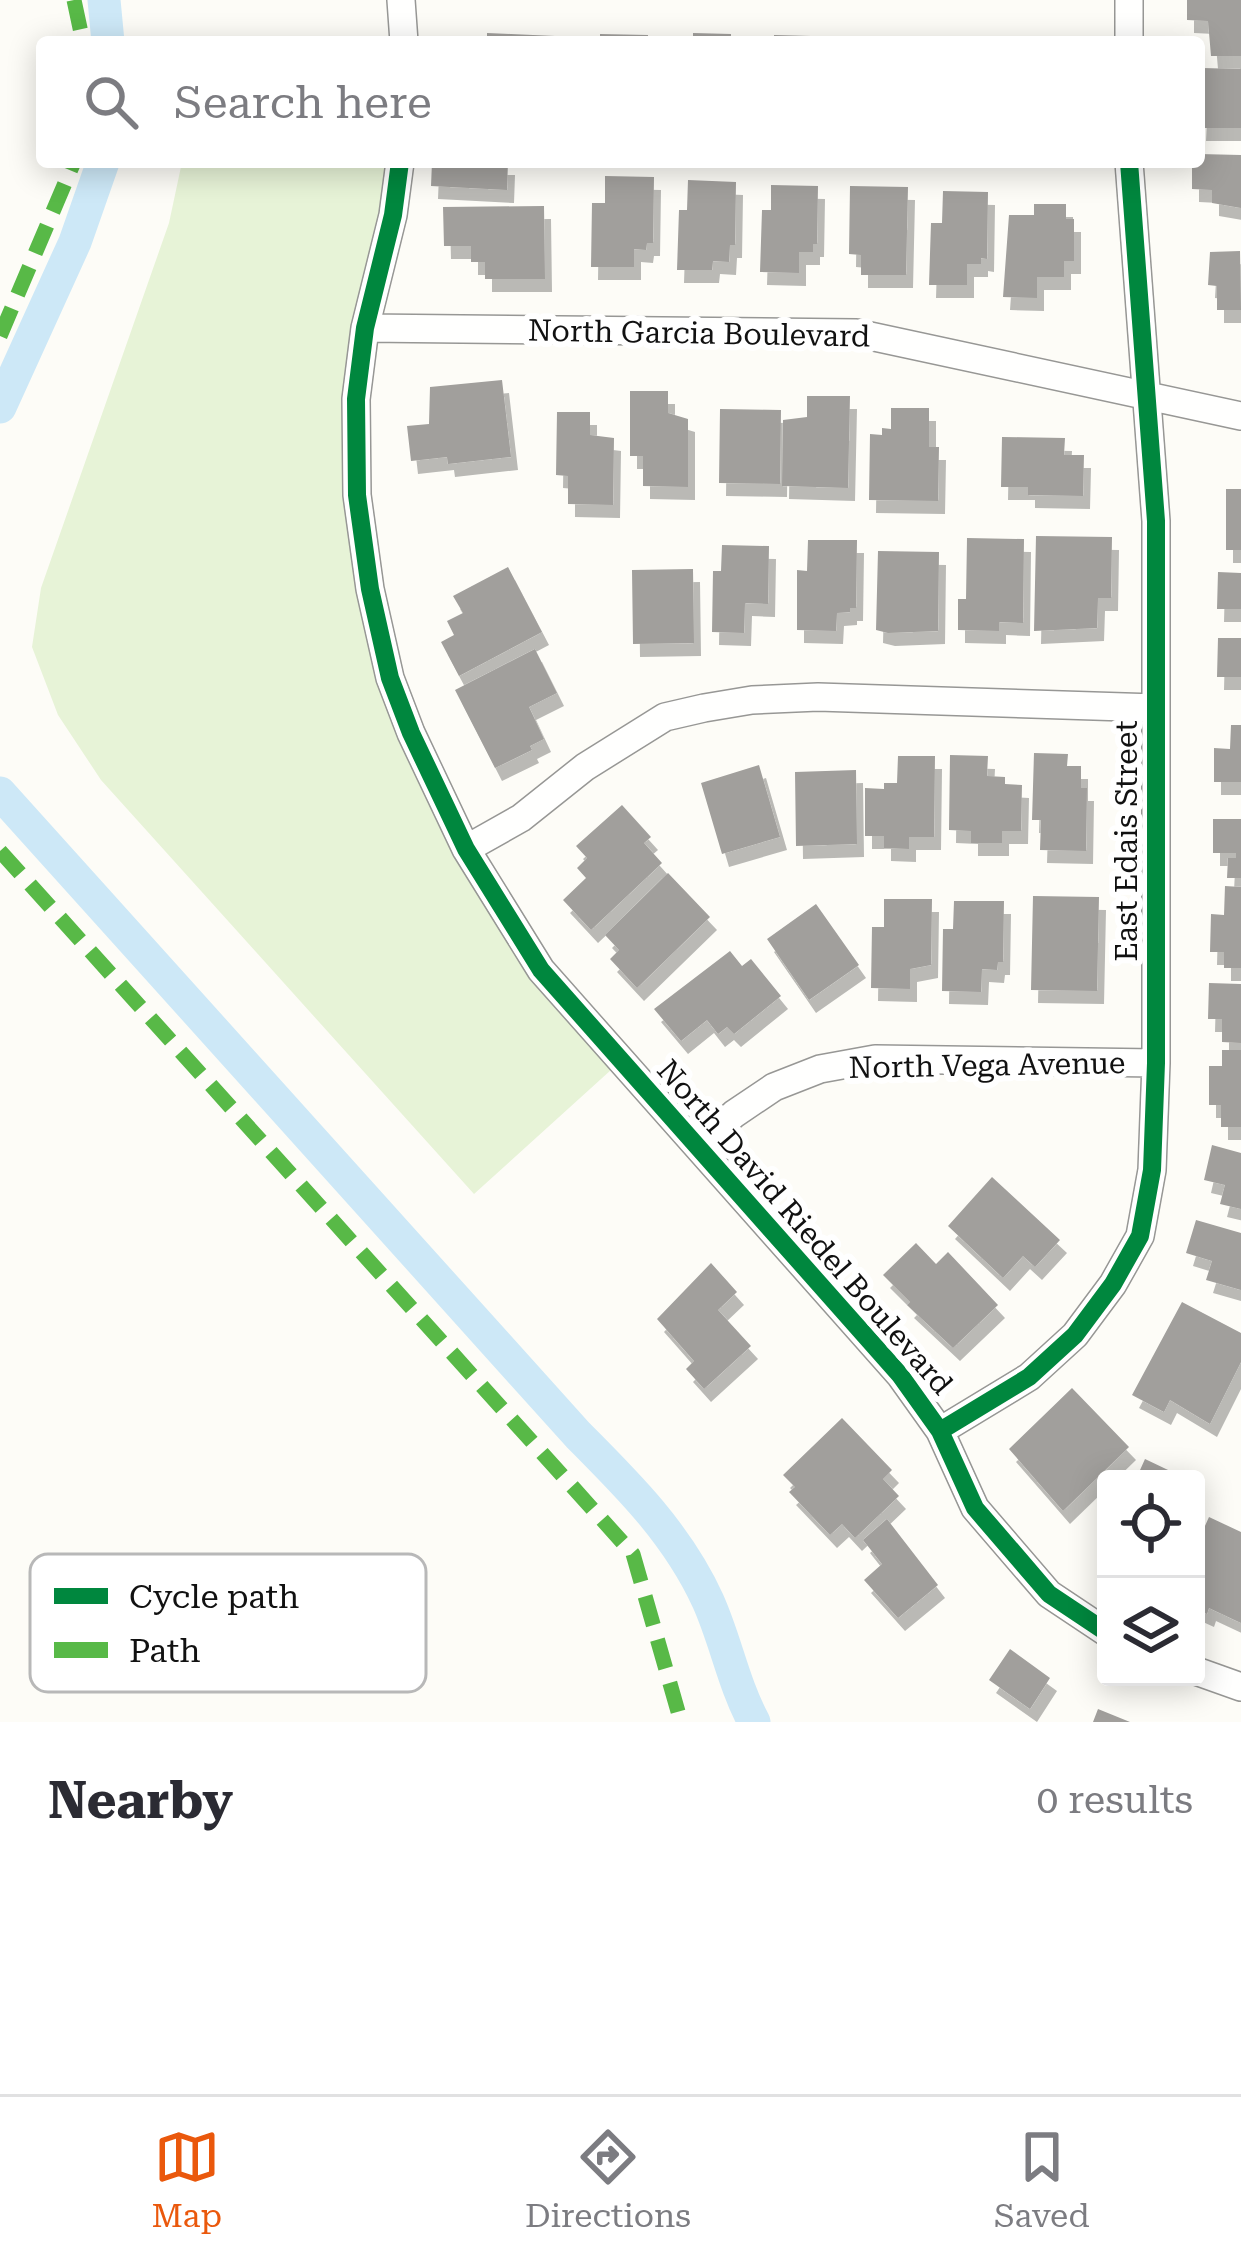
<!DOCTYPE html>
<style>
body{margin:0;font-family:"Roboto Serif",serif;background:#f7f7f7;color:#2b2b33}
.controls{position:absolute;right:36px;bottom:36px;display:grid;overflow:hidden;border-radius:12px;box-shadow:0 6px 30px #0003}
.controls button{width:108px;height:108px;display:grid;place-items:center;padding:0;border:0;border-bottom:3px solid #e1e1e2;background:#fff;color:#2b2b33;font:60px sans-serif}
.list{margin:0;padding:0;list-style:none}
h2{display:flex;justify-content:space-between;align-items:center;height:156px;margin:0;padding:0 48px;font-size:51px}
h2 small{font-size:39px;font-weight:400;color:#7c7c81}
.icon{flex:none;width:66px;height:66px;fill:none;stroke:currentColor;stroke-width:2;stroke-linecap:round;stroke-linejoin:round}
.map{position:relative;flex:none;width:1241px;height:1722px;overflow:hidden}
.search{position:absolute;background:#fff;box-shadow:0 6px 30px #0003;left:36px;right:36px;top:36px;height:132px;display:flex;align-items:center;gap:30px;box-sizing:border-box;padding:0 42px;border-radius:12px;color:#7c7c81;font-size:45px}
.sheet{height:372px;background:#fff}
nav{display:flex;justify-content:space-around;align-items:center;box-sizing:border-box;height:168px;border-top:3px solid #e1e1e2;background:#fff;font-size:33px;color:#7c7c81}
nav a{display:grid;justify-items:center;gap:6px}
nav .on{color:#ea580c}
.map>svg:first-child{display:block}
.green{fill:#e7f3d7}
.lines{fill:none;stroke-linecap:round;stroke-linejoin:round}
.canal{stroke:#cde8f7;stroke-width:33}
.building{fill:#a19f9c;filter:url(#shadow)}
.street-casing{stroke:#979795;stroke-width:30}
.street{stroke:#fffffe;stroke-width:27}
.quiet{stroke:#58b947;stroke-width:15;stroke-dasharray:30 15;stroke-linecap:butt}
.cycleway-casing{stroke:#fff;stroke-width:26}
.cycleway{stroke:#00873e;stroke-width:18}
.labels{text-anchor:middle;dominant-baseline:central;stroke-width:12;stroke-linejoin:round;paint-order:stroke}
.street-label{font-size:30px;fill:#111;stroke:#fff}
.key{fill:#fff;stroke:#b8b8b8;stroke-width:3}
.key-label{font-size:33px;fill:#111}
</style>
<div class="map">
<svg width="1241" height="1722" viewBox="0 0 1241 1722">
<defs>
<filter id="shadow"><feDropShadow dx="7" dy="13" stdDeviation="0" flood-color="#0004"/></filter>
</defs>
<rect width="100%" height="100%" fill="#fdfcf7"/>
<path class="green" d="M182,162H400L365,328L370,589L466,849L622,1060L474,1194L101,780L58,715L32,647L41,588L169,223Z"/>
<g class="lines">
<path class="canal" d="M104,0L108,42
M0,407L75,242L103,162
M0,793L578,1435C629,1486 678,1535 708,1601C726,1641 733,1683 754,1722"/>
</g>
<path class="building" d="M1187,0H1241V56H1211L1208,21L1187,20Z
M487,33L577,37V42H487Z
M693,33L731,34V42H693Z
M600,34L648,35V42H600Z
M774,35L811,36V42H774Z
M838,36L900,38V42H838Z
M1202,68L1241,69V128H1199Z
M1199,154L1241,155V208L1212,203V190L1192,189V162H1199Z
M432,162H508L507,190L431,186Z
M605,176L654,177L653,243H647L646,250L634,249V267H591L592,203H605Z
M688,180L736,182L735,245H730L729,262L713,261L712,270H677L679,210H687Z
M771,185L818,186L817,244H813V252H799V273L760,272L762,210H771Z
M850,186L908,187L906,275H861V255L849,254Z
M943,191L988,192L987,259L981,258V264H967V285H929L931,223H942Z
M1034,204H1066V219H1074V261H1064V277H1037V298L1003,297L1009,215H1034Z
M544,206L545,279H485V262H471V246H444L443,207Z
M1240,251L1241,310H1217V286L1208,285L1210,252Z
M502,380L511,457L448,464L447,457L411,461L407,426L429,424L430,387Z
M630,391H668V413L688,419V487L643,486V456H630Z
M807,396H850L848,488L782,486L783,420L807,417Z
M891,408H929V447H939L938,501L869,500L870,434L882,435V428L891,429Z
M720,409L781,410L780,484L719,483Z
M557,412H590V435L614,438L613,505L568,504V476L556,475Z
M1002,437L1065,438L1064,455H1084L1083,496L1028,495V487H1001Z
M1226,489H1241V550H1226Z
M1036,536L1112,537L1111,598H1098L1097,628L1034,631Z
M967,538L1024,539L1023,623L999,622V631L958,630V599H966Z
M808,540H857L856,608H850V612L837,613L836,631L797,630V570L807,571Z
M722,545L769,546L768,604L745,603L744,633L712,632L713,571H721Z
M878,551L939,552L938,631L888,633L876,630Z
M508,567L542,632L459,676L441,642L454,635L447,621L463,613L453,596Z
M693,569L694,643L633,644L632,570Z
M1218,572L1241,573V609H1217Z
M1218,638H1241V677H1217Z
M535,649L557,693L529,707L544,739L530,746L532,750L495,768L455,690Z
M1231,725H1241V782H1214V748L1230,749Z
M1034,753L1068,754L1067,766H1081V788H1087L1086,851L1040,850L1041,820H1032Z
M950,755L988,756L987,776L1005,777V784L1022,785L1021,831H1002V843H971V831L949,830Z
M898,756H935L934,837H909V849L884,848V836H865V788L884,789V783H897Z
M759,765L780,837L722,854L701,783Z
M856,770L857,844L796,846L795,772Z
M622,805L651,837L644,843L662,863L591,930L563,900L586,878L577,868L587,858L576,846Z
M1213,819H1241V878H1227L1228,858H1236V853H1213Z
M668,873L710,917L637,988L610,959L619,950L605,935Z
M1225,886L1241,887V968H1224V952H1210L1211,914L1224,915Z
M1033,896L1099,897L1097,991L1031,990Z
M884,899H932L931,965L910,969V989L871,988L872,927H884Z
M954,901H1004L1003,962H998L997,970L982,969L981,992L942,991L943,929H953Z
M816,904L859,965L809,1000L767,939Z
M730,951L742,966L751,959L781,996L734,1034L727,1027L718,1034L707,1020L681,1041L654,1009Z
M1209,983L1241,984V1043L1222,1042V1019H1208Z
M1222,1050H1241V1127H1221V1105H1209V1066H1222Z
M1212,1145L1241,1153V1209L1220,1204L1225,1185L1204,1180Z
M992,1177L1060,1240L1035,1267L1023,1256L1003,1278L948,1226Z
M1196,1220L1241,1233V1290L1206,1280L1212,1261L1186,1253Z
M916,1243L936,1264L948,1252L998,1305L953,1348L907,1305L910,1302L883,1275Z
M711,1263L737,1292L718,1310L751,1346L704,1389L686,1369L694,1361L657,1319Z
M1182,1302L1241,1333V1362L1210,1424L1170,1400L1164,1412L1132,1395Z
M1072,1388L1129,1447L1063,1511L1009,1449Z
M842,1418L892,1470L883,1479L899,1496L855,1538L842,1524L830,1535L789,1492L795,1487L783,1475Z
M1145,1459L1187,1479H1136Z
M1209,1517L1241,1532V1623L1209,1608L1207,1614L1196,1609V1546Z
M887,1519L938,1585L898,1618L864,1580L882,1564L863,1540Z
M1010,1649L1050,1678L1030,1709L989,1680Z
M1098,1709L1130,1722H1093Z"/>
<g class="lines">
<g class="street-casing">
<path id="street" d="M401,0L404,42
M1129,42V0
M400,162L393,215L365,328L356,399L357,495L370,589L390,678L411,733L466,849L541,970L900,1375L940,1431L975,1508L1049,1594L1106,1632
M365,328L856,333L1241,416
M466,849L521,818L585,767L665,717L704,708L752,700L818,697L1156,708
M698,1146L734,1114L774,1087L820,1069L875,1059L1156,1063
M940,1431L1029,1377L1075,1335L1113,1284L1140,1236L1152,1170L1156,1063V521L1129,162
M1196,1671L1241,1687"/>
</g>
<use href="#street" class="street"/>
<path class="quiet" d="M74,0L83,42
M0,336L74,162
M0,851L633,1554L681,1722"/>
<g class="cycleway-casing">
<path id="cycleway" d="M400,162L393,215L365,328L356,399L357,495L370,589L390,678L411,733L466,849L541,970L900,1375L940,1431L975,1508L1049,1594L1106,1632
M940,1431L1029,1377L1075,1335L1113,1284L1140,1236L1152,1170L1156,1063V521L1129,162"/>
</g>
<use href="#cycleway" class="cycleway"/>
</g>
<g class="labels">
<g class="street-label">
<text transform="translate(699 333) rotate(1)">North Garcia Boulevard</text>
<text transform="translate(1126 841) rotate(-90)">East Edais Street</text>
<text transform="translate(987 1065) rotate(-1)">North Vega Avenue</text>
<text transform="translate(805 1227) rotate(49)">North David Riedel Boulevard</text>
</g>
</g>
<rect x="30" y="1554" width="396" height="138" rx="18" class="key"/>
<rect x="54" y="1588" width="54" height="16" fill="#00873e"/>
<rect x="54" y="1642" width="54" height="16" fill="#58b947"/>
<g class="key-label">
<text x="129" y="1608">Cycle path</text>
<text x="129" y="1662">Path</text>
</g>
</svg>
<div class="controls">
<button><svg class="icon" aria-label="locate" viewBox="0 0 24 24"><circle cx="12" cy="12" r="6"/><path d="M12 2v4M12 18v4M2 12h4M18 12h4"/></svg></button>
<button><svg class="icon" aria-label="layers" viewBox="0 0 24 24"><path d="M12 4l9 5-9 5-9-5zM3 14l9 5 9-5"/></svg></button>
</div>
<div class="search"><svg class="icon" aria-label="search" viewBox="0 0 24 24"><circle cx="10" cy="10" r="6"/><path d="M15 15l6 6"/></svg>Search here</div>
</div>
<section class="sheet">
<h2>Nearby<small>0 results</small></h2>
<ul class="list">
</ul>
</section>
<nav>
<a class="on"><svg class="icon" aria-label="map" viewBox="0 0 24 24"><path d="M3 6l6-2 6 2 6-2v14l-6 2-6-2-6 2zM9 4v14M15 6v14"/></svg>Map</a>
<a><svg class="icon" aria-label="directions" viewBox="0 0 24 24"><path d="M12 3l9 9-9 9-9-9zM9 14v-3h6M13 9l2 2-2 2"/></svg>Directions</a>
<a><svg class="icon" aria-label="saved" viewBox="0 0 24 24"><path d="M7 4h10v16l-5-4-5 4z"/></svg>Saved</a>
</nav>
